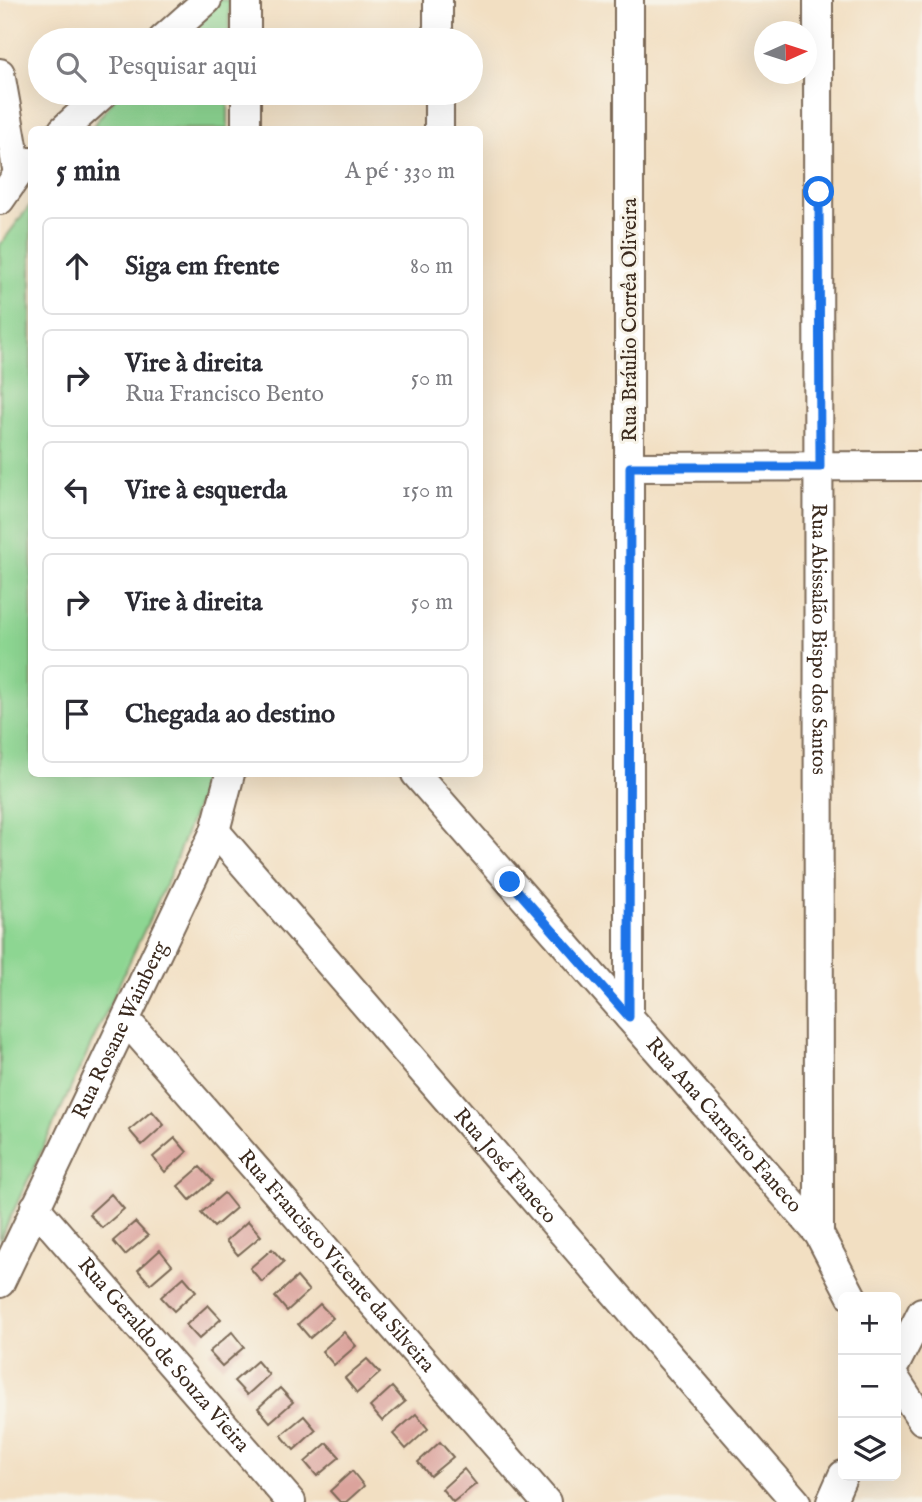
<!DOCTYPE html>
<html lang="pt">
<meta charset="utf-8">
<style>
body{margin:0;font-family:"IM FELL English",serif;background:#f2f2f3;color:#2b2b33}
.controls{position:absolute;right:21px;bottom:21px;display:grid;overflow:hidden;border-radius:10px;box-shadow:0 7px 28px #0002}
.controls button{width:63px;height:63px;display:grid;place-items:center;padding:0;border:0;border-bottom:2px solid #e1e1e2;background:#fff;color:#2b2b33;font:35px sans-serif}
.compass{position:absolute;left:754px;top:21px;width:63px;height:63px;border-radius:50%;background:#fff;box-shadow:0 7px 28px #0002;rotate:87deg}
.stop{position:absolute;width:21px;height:21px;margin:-16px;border:5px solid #1a73e8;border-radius:50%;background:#fff}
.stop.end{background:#1a73e8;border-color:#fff;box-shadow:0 2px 7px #0008}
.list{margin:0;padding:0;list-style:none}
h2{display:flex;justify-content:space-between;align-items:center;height:91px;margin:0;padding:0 28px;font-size:30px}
h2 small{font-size:23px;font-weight:400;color:#7c7c81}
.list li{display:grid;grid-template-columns:46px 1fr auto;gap:21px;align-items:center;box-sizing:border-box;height:98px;margin:0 14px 14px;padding:0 14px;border:2px solid #e1e1e2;border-radius:10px}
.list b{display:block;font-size:26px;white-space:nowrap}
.list p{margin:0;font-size:23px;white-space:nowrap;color:#7c7c81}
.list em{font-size:23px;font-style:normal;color:#7c7c81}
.icon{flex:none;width:38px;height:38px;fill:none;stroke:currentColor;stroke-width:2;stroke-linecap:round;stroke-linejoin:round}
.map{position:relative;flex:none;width:922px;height:1502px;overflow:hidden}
.search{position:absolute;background:#fff;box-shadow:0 7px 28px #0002;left:28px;top:28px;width:455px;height:77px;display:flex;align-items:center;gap:18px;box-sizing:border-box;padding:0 24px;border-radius:38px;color:#7c7c81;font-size:26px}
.panel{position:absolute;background:#fff;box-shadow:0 7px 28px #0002;left:28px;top:126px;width:455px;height:651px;border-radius:10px}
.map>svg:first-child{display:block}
.green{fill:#8dd692;stroke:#648058;stroke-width:2}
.building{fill:#dba39c}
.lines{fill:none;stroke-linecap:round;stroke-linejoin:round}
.minor-casing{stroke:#7b6957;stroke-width:32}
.minor{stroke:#fff;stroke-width:28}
.route{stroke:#1a73e8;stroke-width:9}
.labels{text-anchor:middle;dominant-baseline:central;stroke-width:6;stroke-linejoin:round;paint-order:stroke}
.street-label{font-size:21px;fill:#3b2a1e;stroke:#f7f3e8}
</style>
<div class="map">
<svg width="922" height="1502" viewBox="0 0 922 1502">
<rect width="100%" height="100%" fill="#f7f3e8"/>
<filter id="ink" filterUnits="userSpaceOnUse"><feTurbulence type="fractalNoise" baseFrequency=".0143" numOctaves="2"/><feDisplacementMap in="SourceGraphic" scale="14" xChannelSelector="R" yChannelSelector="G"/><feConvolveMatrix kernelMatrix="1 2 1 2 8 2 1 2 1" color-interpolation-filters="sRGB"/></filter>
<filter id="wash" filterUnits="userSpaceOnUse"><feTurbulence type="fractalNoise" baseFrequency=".00686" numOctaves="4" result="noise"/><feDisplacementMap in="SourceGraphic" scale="28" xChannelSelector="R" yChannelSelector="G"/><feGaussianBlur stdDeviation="1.57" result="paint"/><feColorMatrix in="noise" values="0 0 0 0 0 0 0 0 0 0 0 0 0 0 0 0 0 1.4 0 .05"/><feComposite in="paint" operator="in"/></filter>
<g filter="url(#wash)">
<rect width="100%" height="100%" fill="#f2dfc2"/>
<path class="green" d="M211,0H229V40H166Z
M119,93H228V129L90,130Z
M31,204L32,774H206L198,802L169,877L0,1240V245Z"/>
<g id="blocks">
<path class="building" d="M152,1111L164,1125L142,1145L129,1130Z
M175,1138L187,1152L165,1172L153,1157Z
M200,1167L213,1181L190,1200L178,1186Z
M224,1193L236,1208L214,1227L201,1213Z
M111,1194L124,1209L102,1228L89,1214Z
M248,1221L261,1236L238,1255L226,1241Z
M135,1222L148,1236L125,1255L113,1241Z
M272,1249L284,1262L262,1282L250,1268Z
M160,1250L172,1265L150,1284L138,1270Z
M184,1277L196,1291L174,1311L161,1297Z
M297,1277L309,1291L287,1311L275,1297Z
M320,1304L333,1318L310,1338L298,1324Z
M208,1305L221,1319L199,1339L186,1325Z
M232,1332L244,1347L222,1366L209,1352Z
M344,1332L356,1346L334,1365L322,1351Z
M367,1359L380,1373L357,1393L345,1378Z
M257,1361L269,1375L247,1395L234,1381Z
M392,1387L405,1402L382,1421L370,1407Z
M280,1388L293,1402L270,1422L258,1408Z
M416,1414L428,1429L406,1449L393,1434Z
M304,1416L316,1430L294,1450L281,1435Z
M440,1442L453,1457L430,1476L418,1462Z
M327,1443L340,1457L317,1476L305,1462Z
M464,1469L476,1484L453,1502L442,1489Z
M352,1471L364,1486L346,1502H340L330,1491Z"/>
</g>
</g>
<g filter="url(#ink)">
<use href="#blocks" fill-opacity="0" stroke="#7b6957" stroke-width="2"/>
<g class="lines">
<g class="minor-casing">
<g id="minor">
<path d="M438,0V40"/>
<path id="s1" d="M818,0L819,1234"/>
<path d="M162,40L207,0"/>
<path d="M246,40V0"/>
<path d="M0,73L18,174"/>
<path d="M439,93V130"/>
<path d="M63,130L104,93"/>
<path d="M246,130V93"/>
<path d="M0,200L18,174L30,162"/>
<path d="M630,467L922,466"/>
<path id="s2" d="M416,774L819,1234L852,1297"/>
<path id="s3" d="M215,831L796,1502"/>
<path d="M629,1017V0"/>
<path id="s4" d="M126,1020L546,1502"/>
<path id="s5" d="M35,1207L291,1502"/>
<path id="s6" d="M0,1283L215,831L230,774"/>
<path d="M896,1363L922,1312"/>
<path d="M896,1380L922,1420"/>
<path d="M831,1502L843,1475"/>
</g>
</g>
<use href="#minor" class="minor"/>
</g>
</g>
<g class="lines" filter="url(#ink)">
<path class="route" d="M510,882L629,1017L630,467H820L819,192"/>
</g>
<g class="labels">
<g class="street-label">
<text transform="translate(630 320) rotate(-90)">Rua Bráulio Corrêa Oliveira</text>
<text stroke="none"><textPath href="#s1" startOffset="639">Rua Abissalão Bispo dos Santos</textPath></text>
<text stroke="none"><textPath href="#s6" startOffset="280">Rua Rosane Wainberg</textPath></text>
<text stroke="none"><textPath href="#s2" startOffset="467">Rua Ana Carneiro Faneco</textPath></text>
<text stroke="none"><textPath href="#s3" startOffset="443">Rua José Faneco</textPath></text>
<text stroke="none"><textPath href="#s4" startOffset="320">Rua Francisco Vicente da Silveira</textPath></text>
<text stroke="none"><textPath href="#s5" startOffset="196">Rua Geraldo de Souza Vieira</textPath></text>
</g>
</g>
</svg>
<div class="controls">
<button>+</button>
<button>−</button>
<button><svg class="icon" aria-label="layers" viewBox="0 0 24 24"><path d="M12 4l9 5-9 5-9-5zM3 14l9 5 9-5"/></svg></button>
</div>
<svg class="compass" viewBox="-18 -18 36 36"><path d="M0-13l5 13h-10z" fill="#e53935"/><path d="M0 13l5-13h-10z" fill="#7c7c81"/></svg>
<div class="stop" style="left:819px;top:192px"></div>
<div class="stop end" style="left:510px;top:882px"></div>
<div class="search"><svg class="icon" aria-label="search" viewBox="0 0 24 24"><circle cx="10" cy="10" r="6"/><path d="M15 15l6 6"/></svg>Pesquisar aqui</div>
<section class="panel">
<h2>5 min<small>A pé · 330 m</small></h2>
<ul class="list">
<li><svg class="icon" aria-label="ahead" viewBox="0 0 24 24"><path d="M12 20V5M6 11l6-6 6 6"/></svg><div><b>Siga em frente</b></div><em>80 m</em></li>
<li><svg class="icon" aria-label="right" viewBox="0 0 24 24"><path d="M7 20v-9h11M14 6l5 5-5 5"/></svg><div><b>Vire à direita</b><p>Rua Francisco Bento</p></div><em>50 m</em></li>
<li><svg class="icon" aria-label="left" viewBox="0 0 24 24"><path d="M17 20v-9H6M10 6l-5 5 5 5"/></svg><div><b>Vire à esquerda</b></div><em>150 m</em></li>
<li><svg class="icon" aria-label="right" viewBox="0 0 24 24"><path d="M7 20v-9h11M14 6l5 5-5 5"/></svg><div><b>Vire à direita</b></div><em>50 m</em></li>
<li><svg class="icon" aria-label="arrive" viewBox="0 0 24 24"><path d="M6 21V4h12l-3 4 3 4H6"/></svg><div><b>Chegada ao destino</b></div></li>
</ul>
</section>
</div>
